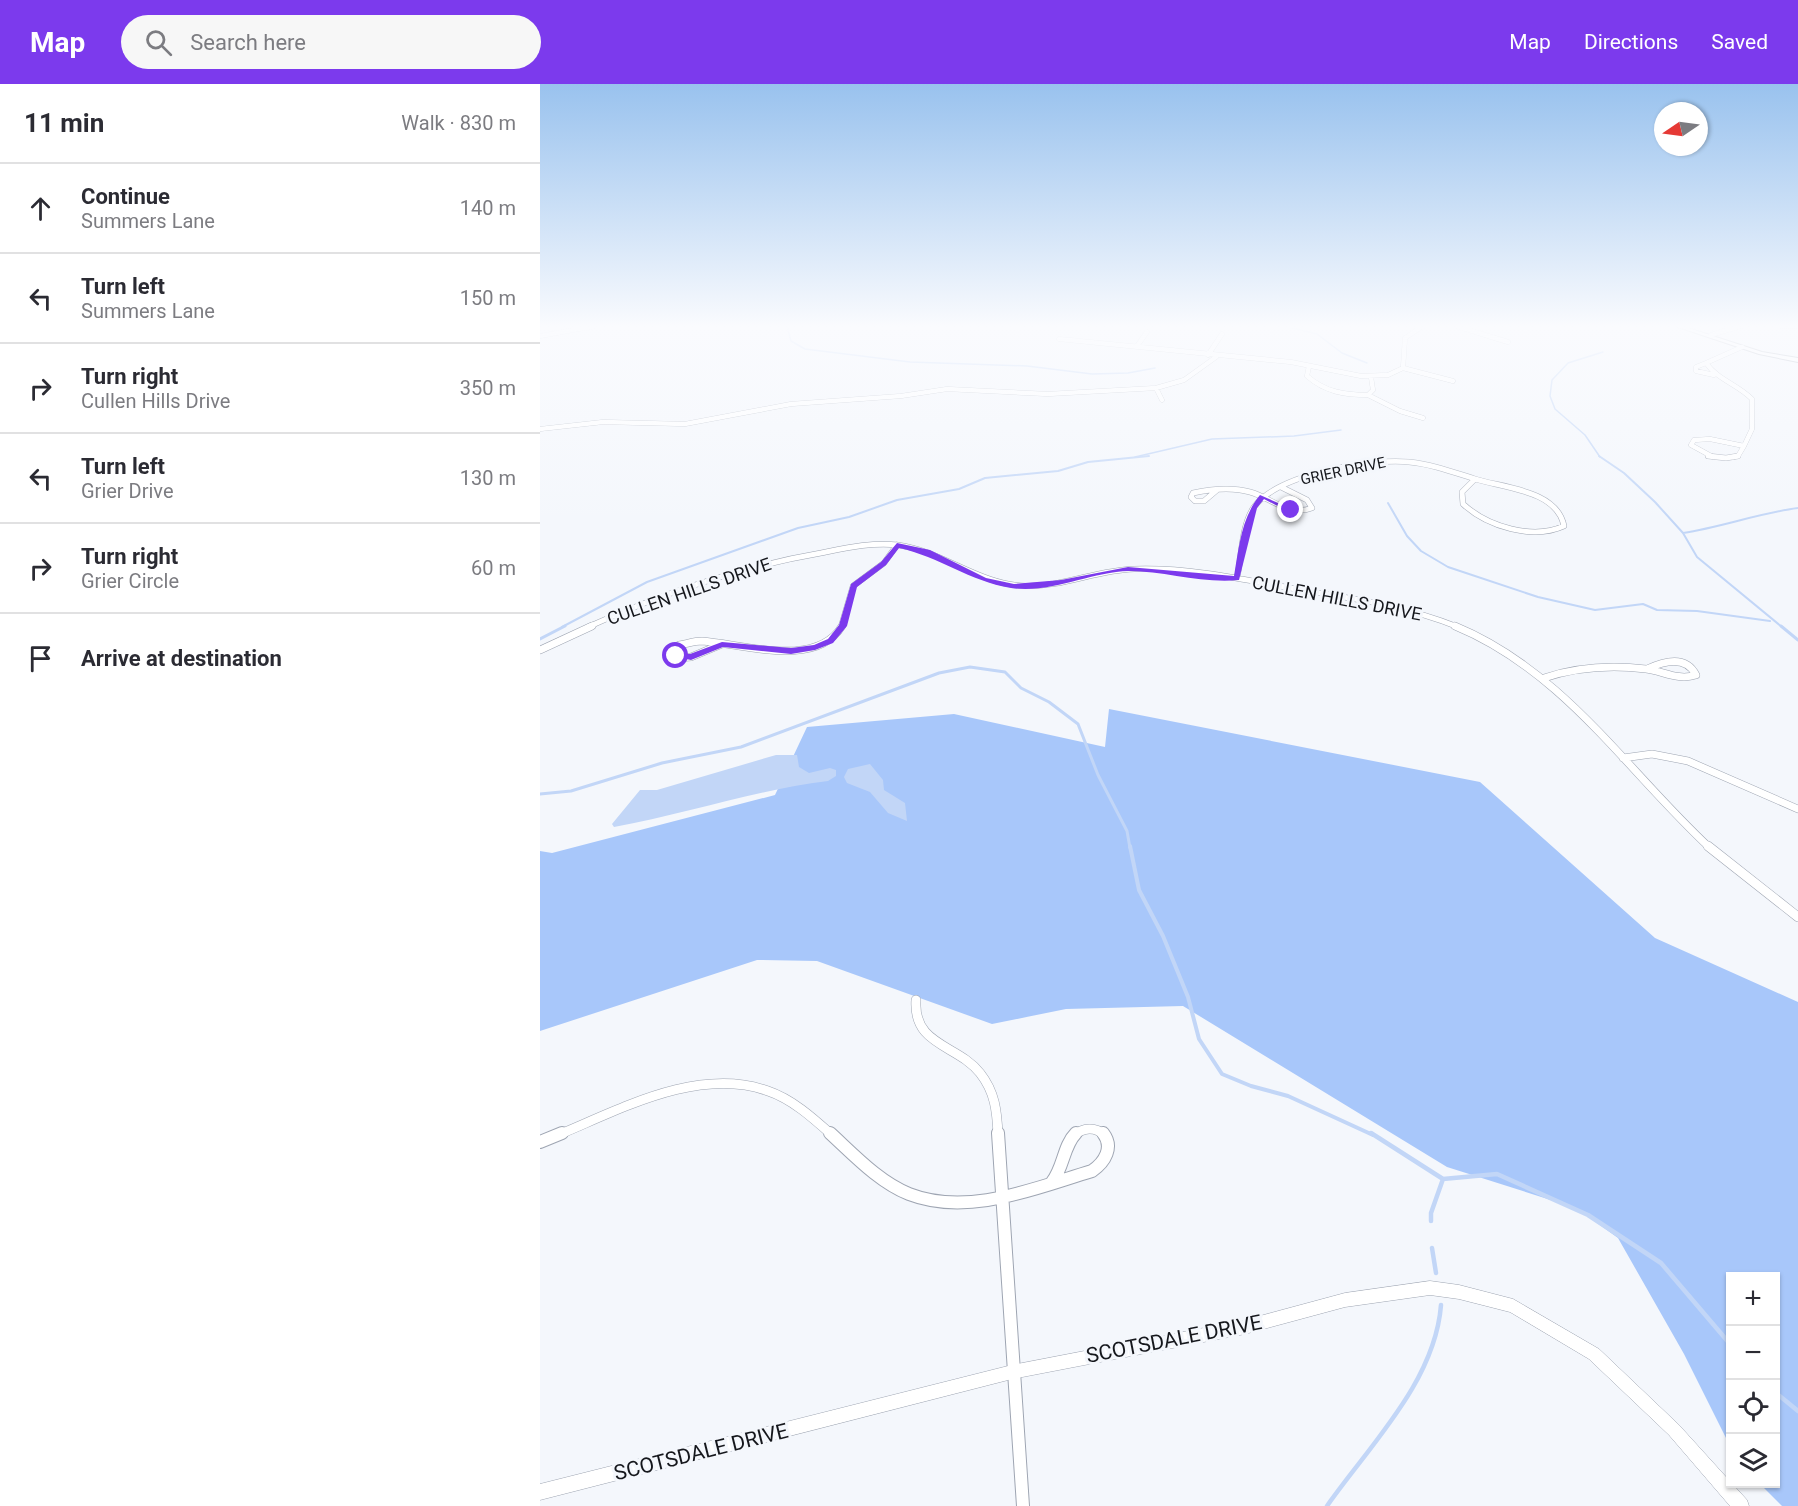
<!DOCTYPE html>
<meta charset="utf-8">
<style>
body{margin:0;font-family:Roboto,sans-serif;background:#f7f7f7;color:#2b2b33}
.controls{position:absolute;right:18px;bottom:18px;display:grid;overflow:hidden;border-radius:0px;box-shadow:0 2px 4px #0004}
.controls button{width:54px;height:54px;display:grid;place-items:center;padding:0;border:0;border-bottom:2px solid #e1e1e2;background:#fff;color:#2b2b33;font:30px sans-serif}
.compass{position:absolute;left:1114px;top:18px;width:54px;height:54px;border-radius:50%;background:#fff;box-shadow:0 2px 4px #0004;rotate:257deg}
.stop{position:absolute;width:18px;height:18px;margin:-14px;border:4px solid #7c3aed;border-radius:50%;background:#fff}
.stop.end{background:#7c3aed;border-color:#fff;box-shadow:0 2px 6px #0008}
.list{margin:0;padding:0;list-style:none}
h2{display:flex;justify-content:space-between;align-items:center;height:78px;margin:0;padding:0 24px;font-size:26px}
h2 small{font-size:20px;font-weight:400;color:#7c7c81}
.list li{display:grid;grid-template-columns:39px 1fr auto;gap:18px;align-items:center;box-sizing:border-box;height:90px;padding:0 24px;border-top:2px solid #e1e1e2}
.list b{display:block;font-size:22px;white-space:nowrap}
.list p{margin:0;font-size:20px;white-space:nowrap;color:#7c7c81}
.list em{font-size:20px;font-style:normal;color:#7c7c81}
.icon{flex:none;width:33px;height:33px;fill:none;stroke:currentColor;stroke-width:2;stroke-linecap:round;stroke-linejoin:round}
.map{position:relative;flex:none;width:1258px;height:1422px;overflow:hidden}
header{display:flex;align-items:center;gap:36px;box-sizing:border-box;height:84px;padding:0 30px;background:#7c3aed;color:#fff}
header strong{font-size:28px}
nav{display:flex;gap:33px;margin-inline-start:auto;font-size:21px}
.search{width:420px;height:54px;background:#f7f7f7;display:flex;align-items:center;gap:15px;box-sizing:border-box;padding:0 21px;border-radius:33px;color:#7c7c81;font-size:22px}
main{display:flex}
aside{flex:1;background:#fff}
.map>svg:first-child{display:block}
.green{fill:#a8c7fa}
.water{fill:#c2d6f7}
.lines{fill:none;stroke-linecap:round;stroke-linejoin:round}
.stream-far4{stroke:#c2d6f7;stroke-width:1.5}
.stream-far3{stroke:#c2d6f7;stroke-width:2}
.stream-far2{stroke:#c2d6f7;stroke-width:3}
.stream-far1{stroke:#c2d6f7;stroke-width:4}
.stream{stroke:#c2d6f7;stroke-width:4.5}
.minor-far4-casing{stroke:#9ea5b2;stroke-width:5}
.minor-far3-casing{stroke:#9ea5b2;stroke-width:6}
.minor-far2-casing{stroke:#9ea5b2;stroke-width:8}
.minor-far1-casing{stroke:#9ea5b2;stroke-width:10}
.minor-casing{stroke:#9ea5b2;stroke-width:14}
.tertiary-casing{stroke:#9ea5b2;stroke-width:1}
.secondary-casing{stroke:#9ea5b2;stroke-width:2}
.minor-far4{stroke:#fff;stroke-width:4.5}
.minor-far3{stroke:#fff;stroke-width:5}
.minor-far2{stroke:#fff;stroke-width:7}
.minor-far1{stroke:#fff;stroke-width:9}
.minor{stroke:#fff;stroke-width:12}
.tertiary{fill:#fff;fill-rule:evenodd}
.secondary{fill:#fff;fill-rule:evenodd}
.route{fill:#7c3aed}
.labels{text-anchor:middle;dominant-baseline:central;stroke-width:6;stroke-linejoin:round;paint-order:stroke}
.far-street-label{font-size:15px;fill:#15171c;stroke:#f4f7fc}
.street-label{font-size:18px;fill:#15171c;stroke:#f4f7fc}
.near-street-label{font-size:21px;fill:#15171c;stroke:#f4f7fc}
</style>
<header>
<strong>Map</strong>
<div class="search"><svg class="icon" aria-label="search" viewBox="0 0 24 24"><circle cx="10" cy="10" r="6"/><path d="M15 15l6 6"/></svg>Search here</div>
<nav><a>Map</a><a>Directions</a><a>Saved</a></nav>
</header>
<main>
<aside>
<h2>11 min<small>Walk · 830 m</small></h2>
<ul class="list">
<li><svg class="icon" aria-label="ahead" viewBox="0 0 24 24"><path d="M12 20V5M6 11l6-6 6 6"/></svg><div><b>Continue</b><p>Summers Lane</p></div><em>140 m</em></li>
<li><svg class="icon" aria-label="left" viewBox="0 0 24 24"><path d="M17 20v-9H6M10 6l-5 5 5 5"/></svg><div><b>Turn left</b><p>Summers Lane</p></div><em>150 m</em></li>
<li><svg class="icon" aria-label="right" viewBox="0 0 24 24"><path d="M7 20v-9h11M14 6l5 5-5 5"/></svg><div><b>Turn right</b><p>Cullen Hills Drive</p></div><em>350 m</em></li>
<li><svg class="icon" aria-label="left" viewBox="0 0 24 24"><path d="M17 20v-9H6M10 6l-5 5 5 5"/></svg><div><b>Turn left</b><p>Grier Drive</p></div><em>130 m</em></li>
<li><svg class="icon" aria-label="right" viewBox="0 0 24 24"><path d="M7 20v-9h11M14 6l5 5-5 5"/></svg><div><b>Turn right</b><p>Grier Circle</p></div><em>60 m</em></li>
<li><svg class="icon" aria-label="arrive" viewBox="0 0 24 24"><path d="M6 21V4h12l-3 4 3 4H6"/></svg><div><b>Arrive at destination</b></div></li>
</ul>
</aside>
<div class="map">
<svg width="1258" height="1422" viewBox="0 0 1258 1422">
<rect width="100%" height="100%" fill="#f4f7fc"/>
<path class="green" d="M569,625L940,698L1115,854L1258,918V1422H1242L1220,1400H1236V1192H1190V1362L1144,1270L1078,1154L1036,1124L907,1083L643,922L526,925L452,940L277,877L217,876L0,947V767L12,769L235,711L267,643L414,630L565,663Z"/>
<path class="water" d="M236,671H257L259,683L269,689L290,684L296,686V692L288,697C215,706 146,730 74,743L72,740L100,706H117Z
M330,680L343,696L344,706L365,719L367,737L348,729L330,708L307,699L304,693L308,685Z"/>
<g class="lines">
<path class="stream-far4" d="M247,242L251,257L265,265L370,278L487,282L552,290L588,289L615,284
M744,242L777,250L802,269L827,279
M55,243L65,242
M595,373L672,355L754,352L801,346
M1060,373L1045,351L1015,325L1010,312L1012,296L1028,279L1063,268"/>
<path class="stream-far3" d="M1059,372L1084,389L1115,418L1143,449L1157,473L1242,543
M848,419L867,452L881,467L908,483L998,513L1055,526L1103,520L1117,526L1157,527L1230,537
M1143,449C1182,443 1219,429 1258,424
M22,543L107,498L258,444L309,433L357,416L419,405L445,394L518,387L548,378L609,372"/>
<path class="stream-far2" d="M1241,542L1258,556
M0,555L25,542
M0,710L31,707L122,679L201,663L399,589L430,583L465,588L481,604L509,618L538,640L558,691L587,747L590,764"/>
<path class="stream-far1" d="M590,762L599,806L623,852L648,913L659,955L682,990L711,1002L748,1012L833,1051"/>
<path class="stream" d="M831,1049L903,1095L957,1090L1048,1131L1121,1179L1190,1260
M891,1137V1129L903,1095
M892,1164L896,1189
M1236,1309L1258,1327
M787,1422C829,1362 895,1298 901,1221"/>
<g class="minor-far4-casing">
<path id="minor-far4" d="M916,242L968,258L948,252
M1242,242H1255
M1171,251L1201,242
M0,252L55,242
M519,255L751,278L821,292L848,291L863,284L865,254L883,242
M597,262L607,248
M1202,263L1166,279C1178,296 1197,300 1212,315V345L1204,362
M668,271L682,250
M1166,279L1156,283V287L1174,291
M769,282L767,292C785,308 805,311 828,311L833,306L831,293
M863,284L913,297
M616,304L622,316
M828,311L860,327L883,334
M0,345L63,338L145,340L251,320L361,312L407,305L508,310L616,304L644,296L676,273
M1173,373L1151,361L1154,356L1170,355L1204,362
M1193,373L1198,372L1204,362"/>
</g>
<g class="minor-far3-casing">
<path id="minor-far3" d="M1168,372L1186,374L1198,372
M935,395C964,404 1017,406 1024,442C993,456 948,443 923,420L922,408Z
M677,406L664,417H655L651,413L653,409C671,405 692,403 710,408C732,414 748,433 772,424L767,416L741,403
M697,494C702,472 701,442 714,423C738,390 830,374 869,378C891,380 913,388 935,395
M48,543C123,509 200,483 281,469C306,464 332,458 358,461C403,467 439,501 486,502C523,503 557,486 594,485C648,483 702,495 755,505C810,514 866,522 918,543
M301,543L313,502L344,479L357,461"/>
</g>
<g class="minor-far2-casing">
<path id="minor-far2" d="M915,542C1024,587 1086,686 1170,764
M182,560L151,573L139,574L135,570L139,561C146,560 154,557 162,557C203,560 276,585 302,542
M0,566L52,542
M1004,594C1037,583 1072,581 1106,585C1123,587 1138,597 1156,591C1146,571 1124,577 1107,585
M1083,674L1112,670L1148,677L1258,725"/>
</g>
<g class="minor-far1-casing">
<path id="minor-far1" d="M1168,762L1258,833
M376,916C373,962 417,960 440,989C455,1008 457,1027 458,1051
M18,1051C81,1025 159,982 228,1007C252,1015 273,1034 292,1051
M534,1051C543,1044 555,1042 564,1051"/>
</g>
<g class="minor-casing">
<path id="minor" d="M290,1049C314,1071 339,1098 369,1110C428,1133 495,1104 552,1087C565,1078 574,1063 563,1049
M458,1049L483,1422
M0,1058L22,1049
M512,1098C524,1083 523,1062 536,1049"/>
</g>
<g class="tertiary-casing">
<path id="tertiary" d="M890,1197L919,1201L973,1215L1059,1265L1139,1341L1207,1416L1209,1422H1190L1129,1351L1049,1275L970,1228L919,1215L890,1211L805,1223L705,1250L472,1295L0,1416V1400L472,1281L705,1236L805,1209Z"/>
</g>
<g class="secondary-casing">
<path id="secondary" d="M1135,242H1142L1222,268L1258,274V278L1219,270Z"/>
</g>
<use href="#minor-far4" class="minor-far4"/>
<use href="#minor-far3" class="minor-far3"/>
<use href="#minor-far2" class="minor-far2"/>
<use href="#minor-far1" class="minor-far1"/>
<use href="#minor" class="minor"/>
<use href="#tertiary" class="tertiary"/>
<use href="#secondary" class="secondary"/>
</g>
<linearGradient id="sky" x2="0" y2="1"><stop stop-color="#99c2ee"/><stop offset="0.55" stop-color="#fafbfe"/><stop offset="1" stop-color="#fafbfe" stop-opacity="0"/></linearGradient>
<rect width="1258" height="441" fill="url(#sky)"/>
<path class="route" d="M720,411L754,426L749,428L724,415L717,424L699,496C663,500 625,487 589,487C550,488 511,510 471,504C429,497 400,473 359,464L346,481L317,503L307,542L293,559L275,566L251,570L183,563L151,576L132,572L136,569L150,570L182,558L251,564L274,561L288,555L299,541L311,500L341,478L357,459L390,466L446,494L474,500L521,496L588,483L694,492C699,464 701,434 720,411Z"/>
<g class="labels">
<g class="far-street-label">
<text transform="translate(803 387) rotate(-12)">GRIER DRIVE</text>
</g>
<g class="street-label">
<text transform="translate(149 507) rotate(-19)">CULLEN HILLS DRIVE</text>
<text transform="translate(797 514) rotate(11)">CULLEN HILLS DRIVE</text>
</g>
<g class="near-street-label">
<text transform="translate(634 1255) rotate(-11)">SCOTSDALE DRIVE</text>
<text transform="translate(161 1368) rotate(-14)">SCOTSDALE DRIVE</text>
</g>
</g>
</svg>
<div class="controls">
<button>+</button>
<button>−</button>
<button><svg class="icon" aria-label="locate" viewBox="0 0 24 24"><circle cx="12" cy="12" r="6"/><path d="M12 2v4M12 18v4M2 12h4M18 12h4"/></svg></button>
<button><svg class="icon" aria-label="layers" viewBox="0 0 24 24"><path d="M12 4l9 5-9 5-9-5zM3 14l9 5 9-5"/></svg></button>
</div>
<svg class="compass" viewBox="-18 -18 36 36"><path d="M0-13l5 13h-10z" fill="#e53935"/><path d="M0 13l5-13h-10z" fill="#7c7c81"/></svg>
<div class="stop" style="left:136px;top:572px"></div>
<div class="stop end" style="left:751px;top:426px"></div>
</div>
</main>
